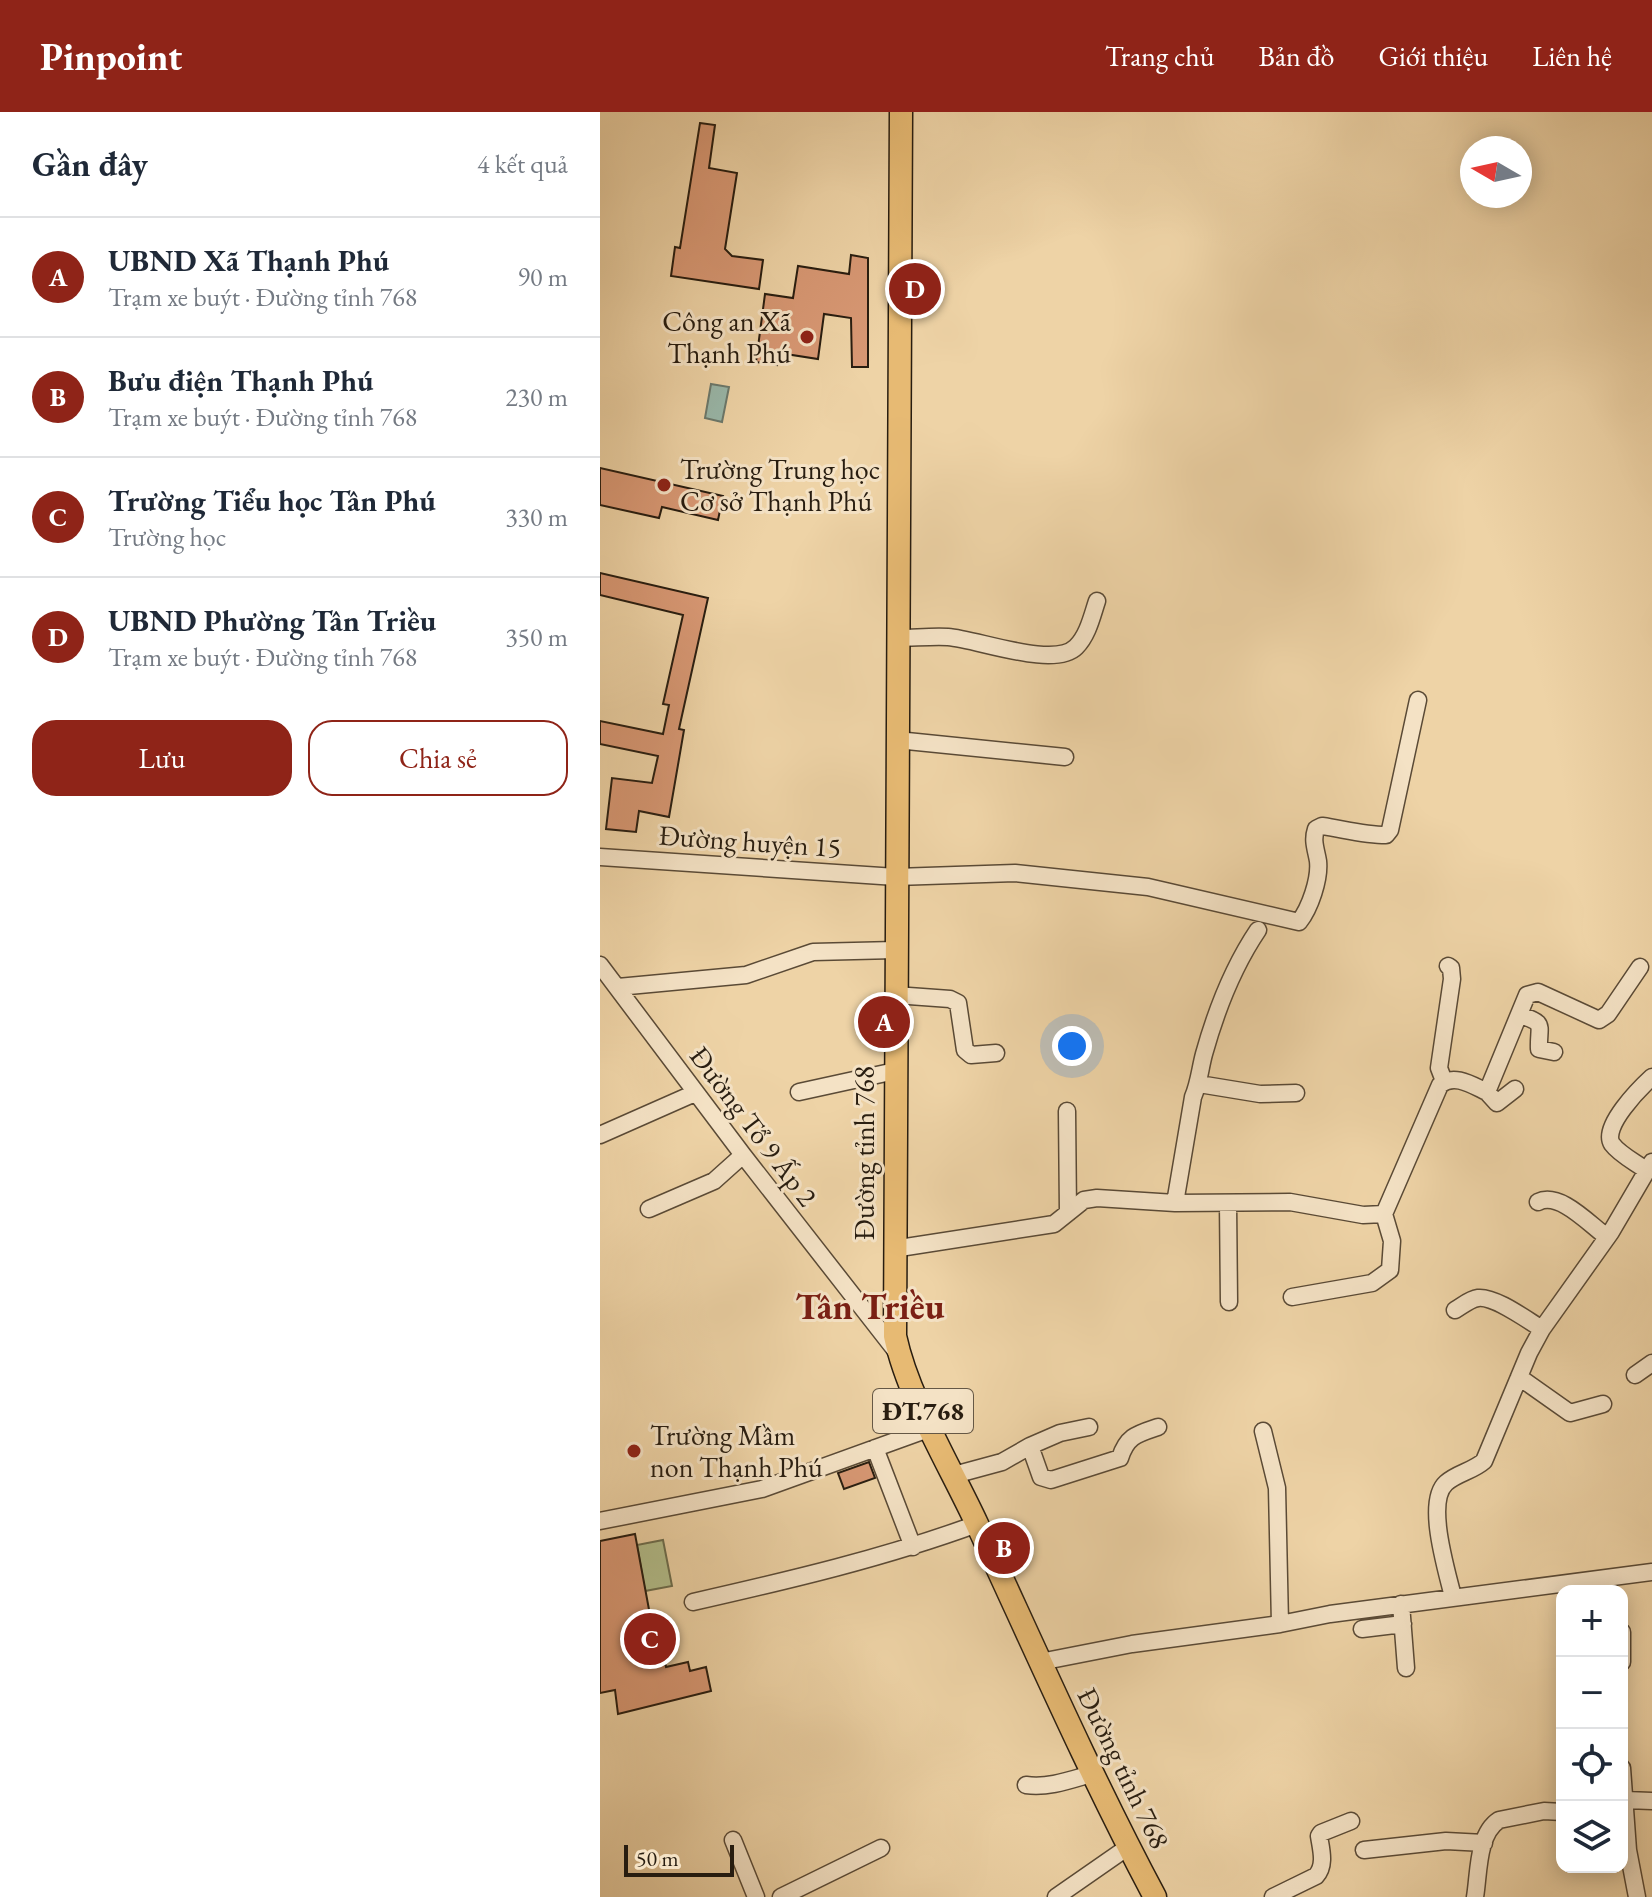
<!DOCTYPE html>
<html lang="vi">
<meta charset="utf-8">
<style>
body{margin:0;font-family:"EB Garamond",serif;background:#f6f6f7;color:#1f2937}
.controls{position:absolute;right:24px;bottom:24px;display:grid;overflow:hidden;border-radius:16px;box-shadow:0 4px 20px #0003}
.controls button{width:72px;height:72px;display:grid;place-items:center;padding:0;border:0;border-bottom:2px solid #e0e1e3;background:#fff;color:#1f2937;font:40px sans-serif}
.compass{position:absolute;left:860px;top:24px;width:72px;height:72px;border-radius:50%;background:#fff;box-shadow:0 4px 20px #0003;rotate:279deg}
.scale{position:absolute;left:24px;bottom:20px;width:110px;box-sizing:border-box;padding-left:8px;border:4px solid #281d10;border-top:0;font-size:22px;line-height:28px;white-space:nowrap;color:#281d10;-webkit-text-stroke:6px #f4e2c5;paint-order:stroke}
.you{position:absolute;left:472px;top:934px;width:28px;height:28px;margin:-20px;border:6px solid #fff;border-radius:50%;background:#1a73e8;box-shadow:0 0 0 12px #1a73e833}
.badge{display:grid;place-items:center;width:52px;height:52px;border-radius:50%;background:#8f2418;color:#fff;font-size:26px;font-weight:700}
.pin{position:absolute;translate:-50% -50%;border:4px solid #fff;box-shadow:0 2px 8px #0006}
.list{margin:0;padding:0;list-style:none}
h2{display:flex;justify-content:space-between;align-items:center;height:104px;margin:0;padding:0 32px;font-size:34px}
h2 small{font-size:26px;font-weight:400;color:#747a83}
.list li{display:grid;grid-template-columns:52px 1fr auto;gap:24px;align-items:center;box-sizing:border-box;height:120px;padding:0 32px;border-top:2px solid #e0e1e3}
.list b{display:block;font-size:30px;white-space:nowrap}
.list p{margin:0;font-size:26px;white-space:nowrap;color:#747a83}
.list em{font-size:26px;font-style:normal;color:#747a83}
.actions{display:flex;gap:16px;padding:24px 32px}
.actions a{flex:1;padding:18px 0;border:2px solid #8f2418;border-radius:24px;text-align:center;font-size:28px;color:#8f2418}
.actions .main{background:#8f2418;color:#fff}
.icon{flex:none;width:44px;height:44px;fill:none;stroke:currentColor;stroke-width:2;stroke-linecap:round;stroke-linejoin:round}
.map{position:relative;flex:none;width:1052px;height:1785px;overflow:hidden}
header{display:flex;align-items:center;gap:48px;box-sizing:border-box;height:112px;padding:0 40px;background:#8f2418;color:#fff}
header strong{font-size:38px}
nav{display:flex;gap:44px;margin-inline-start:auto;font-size:28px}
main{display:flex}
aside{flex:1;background:#fff}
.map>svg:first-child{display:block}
.green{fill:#b3be8b;stroke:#6e6e4e;stroke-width:2}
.water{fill:#99b7a9;stroke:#6c796c;stroke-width:2}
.building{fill:#d89874;stroke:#281d10;stroke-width:2}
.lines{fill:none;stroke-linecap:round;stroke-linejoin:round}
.minor-casing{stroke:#5a4a36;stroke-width:19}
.major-casing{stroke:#281d10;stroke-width:25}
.minor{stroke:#f4e2c5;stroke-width:16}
.major{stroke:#e7ba73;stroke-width:22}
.poi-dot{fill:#8f2418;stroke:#f4e2c5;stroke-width:3}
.labels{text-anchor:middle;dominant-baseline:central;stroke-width:6;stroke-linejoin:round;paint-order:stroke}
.shield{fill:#f4e2c5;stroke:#655846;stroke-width:2}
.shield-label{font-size:26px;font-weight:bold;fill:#281d10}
.poi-label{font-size:28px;fill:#281d10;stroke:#f4e2c5;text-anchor:start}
.street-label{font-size:28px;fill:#281d10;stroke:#f4e2c5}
.district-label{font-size:36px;font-weight:bold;fill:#7a1f14;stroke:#f4e2c5}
</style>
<header>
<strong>Pinpoint</strong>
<nav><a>Trang chủ</a><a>Bản đồ</a><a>Giới thiệu</a><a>Liên hệ</a></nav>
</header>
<main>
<aside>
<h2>Gần đây<small>4 kết quả</small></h2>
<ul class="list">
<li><span class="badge">A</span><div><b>UBND Xã Thạnh Phú</b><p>Trạm xe buýt · Đường tỉnh 768</p></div><em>90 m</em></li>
<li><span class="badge">B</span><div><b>Bưu điện Thạnh Phú</b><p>Trạm xe buýt · Đường tỉnh 768</p></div><em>230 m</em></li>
<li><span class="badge">C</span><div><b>Trường Tiểu học Tân Phú</b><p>Trường học</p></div><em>330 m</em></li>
<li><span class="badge">D</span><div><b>UBND Phường Tân Triều</b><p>Trạm xe buýt · Đường tỉnh 768</p></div><em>350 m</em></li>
</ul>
<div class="actions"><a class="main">Lưu</a><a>Chia sẻ</a></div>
</aside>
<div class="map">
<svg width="1052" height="1785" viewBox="0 0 1052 1785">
<rect width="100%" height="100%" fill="#eed3a6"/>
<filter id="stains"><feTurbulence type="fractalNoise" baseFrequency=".0025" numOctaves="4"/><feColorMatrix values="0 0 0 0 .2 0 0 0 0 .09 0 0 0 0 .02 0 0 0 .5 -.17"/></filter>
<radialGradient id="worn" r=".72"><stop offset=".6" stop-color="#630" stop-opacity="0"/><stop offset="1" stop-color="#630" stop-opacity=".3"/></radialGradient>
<path class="green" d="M63,1428L72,1474L45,1479L37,1433Z"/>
<path class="water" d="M111,272L129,275L122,310L105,306Z"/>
<path class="building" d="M100,11L115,13L109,56L137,61L125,137L132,144L163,148L159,177L71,164L75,135L80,136Z
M251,143L268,146V255H252L251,206L224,202L218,247L179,241L177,253L156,250L165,182L193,186L198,154L249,162Z
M0,356L123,384L118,408L62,395L59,406L0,393Z
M0,461L108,486L79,617L84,618L69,705L39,699L36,720L6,717L12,666L52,671L58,644L0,632V609L63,622L69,593L63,592L83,503L0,483Z
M269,1350L275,1366L244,1377L238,1361Z
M35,1422L50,1503L54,1502L66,1555L88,1550L90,1559L106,1555L111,1579L18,1602L15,1578L0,1581V1429Z"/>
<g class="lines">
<g class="minor-casing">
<path id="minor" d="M298,526C314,526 332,524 348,525C377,527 454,557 476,535C488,523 492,504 497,489
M297,628L465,645
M0,745L296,765L415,761L548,775L699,810C710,796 720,767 718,749C716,737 712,729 716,717L722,714C743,717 764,723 786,723L790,718L818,588
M0,853L143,1043L296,1239
M18,875L146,863L213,840L295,838
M295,883L350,887L358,891L365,938L371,943L396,941
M919,903C947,911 938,913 939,937L954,940
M844,969L839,956L852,867L851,856L848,854
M599,972L660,982L696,981
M199,980L295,959
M887,980L897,991L915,977
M467,999L468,1101
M0,1023L95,981
M1047,1059C1037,1051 1020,1043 1012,1032C1001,1015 1040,976 1052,965
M938,1090C960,1079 990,1113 1007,1125
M575,1091L690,1090L763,1103L784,1102L840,973C854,961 872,973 887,980L927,883L938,880L999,908L1008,902L1040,855
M628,1091L629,1190
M49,1097L114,1069L143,1043
M293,1137L454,1112L484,1088L497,1086L575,1091L593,985C599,971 600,957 604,942C616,899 633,855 658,818
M692,1185L772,1171L790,1158L792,1129L784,1102
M855,1198C862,1194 870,1187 878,1186C895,1184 927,1208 942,1217
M1035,1263L1052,1251
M919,1265L970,1301L1003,1292
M663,1319L677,1376L680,1512
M430,1334L460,1321L489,1315
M275,1336L313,1435
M354,1363L402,1350L430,1334L441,1365L451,1368L520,1346C527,1324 537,1322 558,1315
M0,1409L162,1377L331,1316
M853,1485C847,1459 825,1390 846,1371C857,1361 873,1359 884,1349L929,1241L942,1217L1011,1120L1052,1050
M93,1490C190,1468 284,1446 377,1412
M801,1492L806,1556
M762,1517L803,1512
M1022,1520V1550
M440,1550L532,1532L680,1512L730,1502L1052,1460
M1022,1656L1028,1738L1037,1785
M426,1673C449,1676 470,1668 491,1662
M1026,1688L1052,1689
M133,1728L156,1785
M764,1738L846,1729L884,1731
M181,1785L281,1736
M456,1785L528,1735
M673,1785L716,1764C726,1753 721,1737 719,1724L721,1721L751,1709
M875,1785C879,1762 877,1722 899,1708L944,1699L962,1700"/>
</g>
<g class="major-casing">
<path id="major" d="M301,0L295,1224C308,1285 350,1354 377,1412C435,1537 490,1663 555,1785"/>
</g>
<use href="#minor" class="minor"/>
<use href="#major" class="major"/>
</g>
<g class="poi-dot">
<circle cx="207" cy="225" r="8"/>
<circle cx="64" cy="373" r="8"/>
<circle cx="34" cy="1339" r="8"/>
</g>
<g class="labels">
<rect class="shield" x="273" y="1277" width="100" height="44" rx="6"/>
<g class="shield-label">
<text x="323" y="1299">ĐT.768</text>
</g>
<g class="poi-label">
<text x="191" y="209" text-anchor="end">Công an Xã<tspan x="191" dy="32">Thạnh Phú</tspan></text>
<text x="80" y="357">Trường Trung học<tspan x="80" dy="32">Cơ sở Thạnh Phú</tspan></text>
<text x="50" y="1323">Trường Mầm<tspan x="50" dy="32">non Thạnh Phú</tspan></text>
</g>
<g class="street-label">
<text transform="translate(150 729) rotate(4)">Đường huyện 15</text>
<text transform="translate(154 1014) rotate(53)">Đường Tổ 9 Ấp 2</text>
<text transform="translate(264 1041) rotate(-90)">Đường tỉnh 768</text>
<text transform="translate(524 1656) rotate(64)">Đường tỉnh 768</text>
</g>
<g class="district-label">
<text x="270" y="1194">Tân Triều</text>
</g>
</g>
<rect width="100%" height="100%" filter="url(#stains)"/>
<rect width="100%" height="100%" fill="url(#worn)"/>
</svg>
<div class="controls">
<button>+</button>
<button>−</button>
<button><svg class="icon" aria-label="locate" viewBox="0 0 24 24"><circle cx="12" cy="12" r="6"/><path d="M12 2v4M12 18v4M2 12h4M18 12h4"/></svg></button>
<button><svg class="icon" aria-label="layers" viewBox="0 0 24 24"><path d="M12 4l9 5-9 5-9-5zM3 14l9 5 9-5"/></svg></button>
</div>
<svg class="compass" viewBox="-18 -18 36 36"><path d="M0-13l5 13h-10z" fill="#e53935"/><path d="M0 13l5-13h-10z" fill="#747a83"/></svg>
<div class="scale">50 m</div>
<div class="you"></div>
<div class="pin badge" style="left:284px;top:910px">A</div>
<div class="pin badge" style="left:404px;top:1436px">B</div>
<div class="pin badge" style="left:50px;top:1527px">C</div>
<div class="pin badge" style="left:315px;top:177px">D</div>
</div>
</main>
